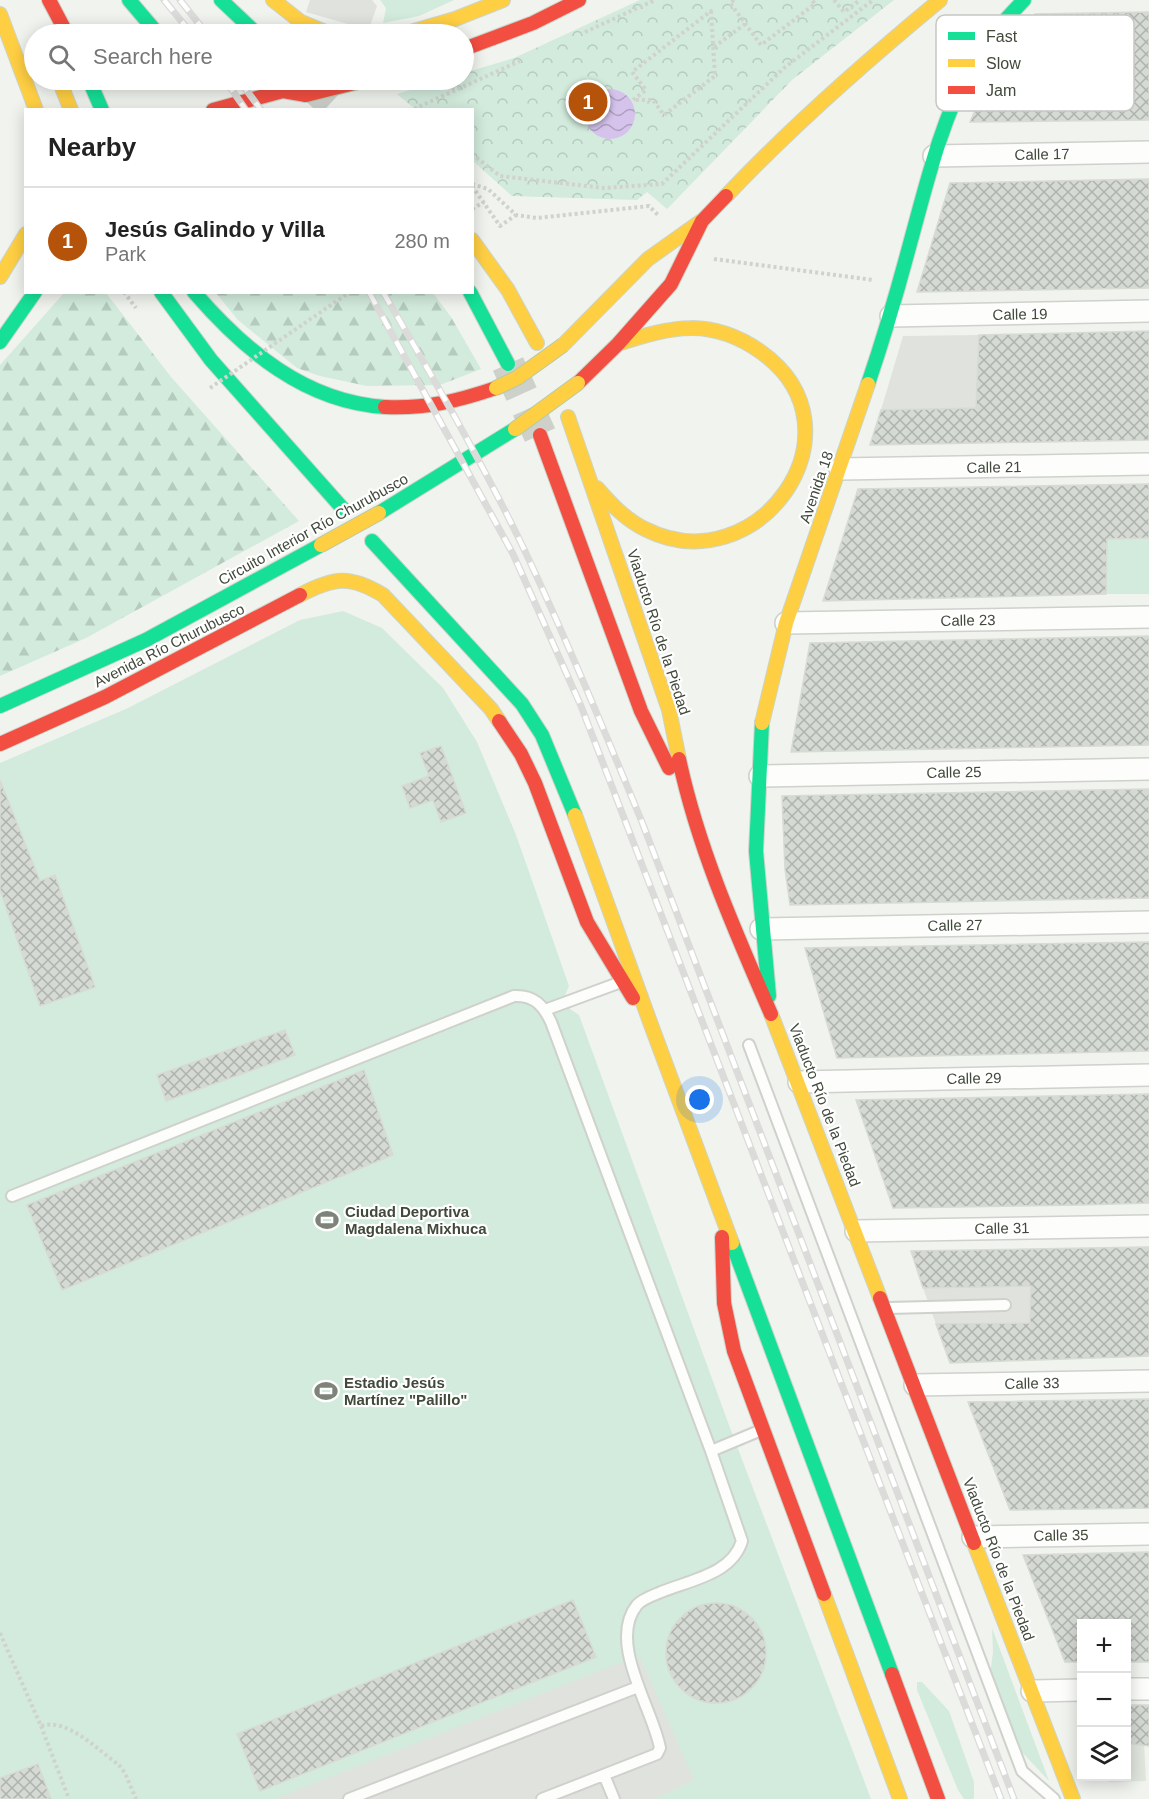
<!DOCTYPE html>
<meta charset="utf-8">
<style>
body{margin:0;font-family:Arial,sans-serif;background:#f6f6f6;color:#222}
.controls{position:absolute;right:18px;bottom:18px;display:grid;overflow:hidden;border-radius:0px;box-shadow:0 3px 15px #0003}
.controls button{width:54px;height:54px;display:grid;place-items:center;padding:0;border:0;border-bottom:2px solid #e0e0e0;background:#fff;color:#222;font:30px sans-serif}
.you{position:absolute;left:700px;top:1100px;width:21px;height:21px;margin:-15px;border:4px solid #fff;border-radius:50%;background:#1a73e8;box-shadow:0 0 0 9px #1a73e833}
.badge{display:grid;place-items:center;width:39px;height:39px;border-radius:50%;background:#b45309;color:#fff;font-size:20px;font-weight:700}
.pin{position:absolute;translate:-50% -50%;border:3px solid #fff;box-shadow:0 2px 6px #0006}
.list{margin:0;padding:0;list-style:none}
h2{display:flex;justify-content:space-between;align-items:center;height:78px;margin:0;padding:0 24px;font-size:26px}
h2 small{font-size:20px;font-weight:400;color:#767676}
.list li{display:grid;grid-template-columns:39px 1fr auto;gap:18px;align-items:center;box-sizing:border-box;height:108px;padding:0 24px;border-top:2px solid #e0e0e0}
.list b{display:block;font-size:22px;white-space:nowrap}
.list p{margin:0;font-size:20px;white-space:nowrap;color:#767676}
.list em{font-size:20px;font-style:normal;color:#767676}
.icon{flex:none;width:33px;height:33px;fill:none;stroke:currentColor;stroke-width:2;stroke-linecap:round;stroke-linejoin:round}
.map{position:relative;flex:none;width:1149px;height:1799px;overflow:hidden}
.search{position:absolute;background:#fff;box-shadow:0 3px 15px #0003;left:24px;top:24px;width:450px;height:66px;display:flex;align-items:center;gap:15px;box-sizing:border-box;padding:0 21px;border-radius:33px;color:#767676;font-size:22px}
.panel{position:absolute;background:#fff;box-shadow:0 3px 15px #0003;left:24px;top:108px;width:450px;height:186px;border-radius:0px}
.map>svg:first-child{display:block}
.residential{fill:#e0e6dd}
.grass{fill:#d2ebdc}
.forest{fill:url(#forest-firs)}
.park{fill:url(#park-crowns)}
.parking{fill:#e0e2de}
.water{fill:url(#water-waves)}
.building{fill:url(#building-cross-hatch);stroke:#d7dbd4;stroke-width:1.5}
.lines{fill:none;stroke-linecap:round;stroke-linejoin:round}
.highway-tunnel{stroke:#cdd1ca;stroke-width:33;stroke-dasharray:33 16;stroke-linecap:butt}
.lane-casing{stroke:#ced1cc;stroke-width:14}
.street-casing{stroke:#ced1cc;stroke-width:24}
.fast-casing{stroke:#ccd4c9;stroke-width:16}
.slow-casing{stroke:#ccd4c9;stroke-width:16}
.jam-casing{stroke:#ccd4c9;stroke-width:16}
.path{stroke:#d0d3cc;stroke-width:4;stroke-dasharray:3 3;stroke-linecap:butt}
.lane{stroke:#fdfdfc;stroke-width:10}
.street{stroke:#fdfdfc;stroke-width:21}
.fast{stroke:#16e098;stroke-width:14}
.slow{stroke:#ffcf43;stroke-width:14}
.jam{stroke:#f24e42;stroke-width:14}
.rail-casing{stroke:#dbdbda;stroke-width:7}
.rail{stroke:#fff;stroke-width:4.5;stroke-dasharray:14;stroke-linecap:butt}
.slow-bridge-casing{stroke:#b6c8ac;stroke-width:16;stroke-linecap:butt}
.jam-bridge-casing{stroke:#b6c8ac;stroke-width:16;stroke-linecap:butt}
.path-bridge{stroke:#d0d3cc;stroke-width:4;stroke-dasharray:3 3;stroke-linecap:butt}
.slow-bridge{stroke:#ffcf43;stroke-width:14}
.jam-bridge{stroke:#f24e42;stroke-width:14}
.labels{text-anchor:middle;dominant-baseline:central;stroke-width:4.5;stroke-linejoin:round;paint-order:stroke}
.street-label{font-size:15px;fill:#40493a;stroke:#fff}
.poi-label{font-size:15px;font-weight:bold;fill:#40493a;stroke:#fff;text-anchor:start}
.key{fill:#fff;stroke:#c6c8c4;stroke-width:1.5}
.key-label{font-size:16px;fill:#40493a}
</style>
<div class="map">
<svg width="1149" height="1799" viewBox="0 0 1149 1799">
<defs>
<pattern id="forest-firs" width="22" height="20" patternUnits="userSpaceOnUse" patternTransform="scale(1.5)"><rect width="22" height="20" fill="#d2ebdc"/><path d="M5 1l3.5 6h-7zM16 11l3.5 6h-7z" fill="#b5cbbe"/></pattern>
<pattern id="park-crowns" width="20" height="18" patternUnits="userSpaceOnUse" patternTransform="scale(1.5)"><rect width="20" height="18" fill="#d2ebdc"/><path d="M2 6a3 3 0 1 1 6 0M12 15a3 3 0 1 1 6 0" fill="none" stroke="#b5cbbe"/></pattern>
<pattern id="water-waves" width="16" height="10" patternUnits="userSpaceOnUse" patternTransform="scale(1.5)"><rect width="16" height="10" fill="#d5c3ec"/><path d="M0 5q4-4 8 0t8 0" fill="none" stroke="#aea0c0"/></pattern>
<pattern id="building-cross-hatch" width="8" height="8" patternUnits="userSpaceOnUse" patternTransform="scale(1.5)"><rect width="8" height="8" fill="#d6dad4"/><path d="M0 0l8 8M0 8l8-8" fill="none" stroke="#afb3ad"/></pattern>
</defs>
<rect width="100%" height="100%" fill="#f0f3ee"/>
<path class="residential" d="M1127,1743H1144L1146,1781L1109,1782L1107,1777L1126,1776Z"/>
<path class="grass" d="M380,0H454L419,16L383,23L386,8Z
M1149,538V594H1106L1107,539Z
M343,611L382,628L443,688L477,742L516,835L569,986L565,995L570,1009L579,1015L729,1425L871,1799H0V763L128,708L300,620Z
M992,1628L1049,1781L1005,1734L991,1702L988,1691L993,1652Z
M917,1682H922L949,1711L974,1782V1799H964L958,1790L917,1690Z"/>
<path class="forest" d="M64,293H106L171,377L299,521L86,638L0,676V365Z
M216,293H433L451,317L481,369L440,385L367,386L320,376L297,368L238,320Z"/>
<path class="park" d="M640,0H894L792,80L667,209L647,192L637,200L512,196L473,161L472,110L415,109L397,94L443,80H464V73L514,58Z"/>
<path class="parking" d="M310,0H372L377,6L370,26L351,25L306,12Z
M979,335L976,408L881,410L903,336Z
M1031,1286L1030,1323L936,1324L923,1288Z
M640,1657L694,1780L656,1799H275L617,1664Z"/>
<path class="water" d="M585 114a25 25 0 1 1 50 0a25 25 0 1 1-50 0Z"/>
<path class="building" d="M1149,12V120L970,122L992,72L1035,14Z
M1149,179V288L917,292L950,183Z
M1149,331V440L870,445L881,410L976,408L979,335Z
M1149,484V538L1107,539L1106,594L823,601L858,489Z
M1149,636V745L791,752L810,643Z
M441,746L466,813L441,822L433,800L410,808L402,786L429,776L420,753Z
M0,780L40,881L55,875L95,987L40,1006L0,890Z
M1149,789V898L790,905L785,869L782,796Z
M1149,942V1051L837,1058L805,948Z
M285,1030L295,1055L166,1101L157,1075Z
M364,1070L393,1155L62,1290L27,1205Z
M1149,1094V1203L1081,1205L893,1208L856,1100Z
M1149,1247V1356L950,1363L936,1324L1030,1323L1031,1286L923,1288L911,1251Z
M1149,1399V1508L1010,1510L968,1402Z
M1149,1552V1662H1126V1623H1082V1662H1065L1023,1555Z
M573,1600L596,1657L260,1791L237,1734Z
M666 1653a50 50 0 1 1 100 0a50 50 0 1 1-100 0Z
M1126,1705H1149V1746L1126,1743Z
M38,1764L51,1799H0V1778Z"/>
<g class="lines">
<path class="highway-tunnel" d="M307,80L340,110
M508,364L540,435"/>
<g class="lane-casing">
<path id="lane" d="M545,1010L621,982
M749,1045L1022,1771L1054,1799
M12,1196L514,996C534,995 543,1005 551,1022L711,1451
M889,1308L1005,1305
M604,1775L614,1799
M349,1799L638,1687
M542,1799L657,1754L660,1748C653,1709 607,1642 637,1605C642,1599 654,1595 661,1592C691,1580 732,1574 742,1541L711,1451L759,1431"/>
</g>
<g class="street-casing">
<path id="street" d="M934,156L1149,152
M891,316L1149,311
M840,469L1149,464
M786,623L1149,617
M760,776L1149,769
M761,929L1149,922
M799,1082L1149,1075
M856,1231L1149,1226
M915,1385L1149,1381
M973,1537L1149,1534
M1126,1689H1149
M1032,1691L1082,1690"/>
</g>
<g class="fast-casing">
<path id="fast" d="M129,0L158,34
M221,0L257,34
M89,80L102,110
M161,292L211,360L344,510
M194,292C244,350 305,402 385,407
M470,292L508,364
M0,342L35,292
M868,384C884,337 898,289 911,240C927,182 941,122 970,68C984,42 1004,21 1024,0
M379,513L515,429
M372,541L522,704L542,735L575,815
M0,706L146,640L321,545
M762,723L756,851L769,996
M732,1243L892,1674"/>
</g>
<g class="slow-casing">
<path id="slow" d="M273,0L301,22L330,34
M0,14L36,110
M404,34L455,19L503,0
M59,80L71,110
M726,196C793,125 865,62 940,0
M472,240L508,290L537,343
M0,277L26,234
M563,345L648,259L700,222
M568,417L669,710L679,759
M597,488C611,504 626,520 645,529C757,586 870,430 761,352C711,317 672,326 618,344
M300,595C334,577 350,575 383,595L491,709L499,721
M762,723L786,623L868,384
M575,815L650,1022
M771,1014L880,1298
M650,1022L732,1243
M974,1543L1073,1799
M824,1594L900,1799"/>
</g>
<g class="jam-casing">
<path id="jam" d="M49,0L67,34
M464,49L533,23L579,0
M213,110L283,91L306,95
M578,383L618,344L671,284L702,221L726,196
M385,407C425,409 458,401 496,388
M540,435L641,711L669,768
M499,721L521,754L535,783L587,922L633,998
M0,744L105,697L300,595
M679,759C698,848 735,931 771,1014
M722,1237L724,1303L734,1351L824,1594
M880,1298L974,1543
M892,1674L938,1799"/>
</g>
<path class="path" d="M734,0L730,3L761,45L815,4L812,0
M834,0L844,12L860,0
M711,11L715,76L664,115L653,100H633L646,90L632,72Z
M585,32L655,0
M714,47L745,24
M417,110L416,108L520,61
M472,154L500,176L604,188L662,184L784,68L873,0
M472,184L488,189L516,215L537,218L649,206L659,216
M472,186L500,226L516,215
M472,209L484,202
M714,259L873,280
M124,292L136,308
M0,1633L41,1726C67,1717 99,1751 119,1765L125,1773L136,1799
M41,1726L69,1799"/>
<use href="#lane" class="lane"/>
<use href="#street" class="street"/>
<use href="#fast" class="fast"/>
<use href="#slow" class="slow"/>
<use href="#jam" class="jam"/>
<g class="rail-casing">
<path id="rail" d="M164,0L192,34
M180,0L207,34
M225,80L246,110
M239,80L261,110
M369,292L513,554L581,706L1001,1799
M383,292C432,376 481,460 523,547C566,638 604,730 642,822L1014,1799"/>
</g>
<use href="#rail" class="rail"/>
<g class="slow-bridge-casing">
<path id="slow-bridge" d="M496,388L517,378L563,345
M515,429L578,383
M321,545L379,513"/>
</g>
<g class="jam-bridge-casing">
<path id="jam-bridge" d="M306,95L366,80"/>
</g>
<path class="path-bridge" d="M210,388L350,292"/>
<use href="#slow-bridge" class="slow-bridge"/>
<use href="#jam-bridge" class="jam-bridge"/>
</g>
<defs>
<g id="stadium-bare" transform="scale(1.8)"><path d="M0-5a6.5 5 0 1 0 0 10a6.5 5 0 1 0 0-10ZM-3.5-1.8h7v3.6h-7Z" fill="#7e8479" stroke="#fff" stroke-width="2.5" paint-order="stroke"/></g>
</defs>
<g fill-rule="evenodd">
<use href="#stadium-bare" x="327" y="1220"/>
<use href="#stadium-bare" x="326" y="1391"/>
</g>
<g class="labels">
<g class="street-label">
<text transform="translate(1042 154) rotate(-1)">Calle 17</text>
<text transform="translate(1020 314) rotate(-1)">Calle 19</text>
<text transform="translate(994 467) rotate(-1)">Calle 21</text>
<text transform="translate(816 487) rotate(-71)">Avenida 18</text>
<text transform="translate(313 529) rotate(-29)">Circuito Interior Río Churubusco</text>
<text transform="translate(968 620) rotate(-1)">Calle 23</text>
<text transform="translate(659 632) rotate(72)">Viaducto Río de la Piedad</text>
<text transform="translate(169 645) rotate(-27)">Avenida Río Churubusco</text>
<text transform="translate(954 772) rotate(-1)">Calle 25</text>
<text transform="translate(955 925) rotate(-1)">Calle 27</text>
<text transform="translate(974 1078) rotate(-1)">Calle 29</text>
<text transform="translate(825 1105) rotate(69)">Viaducto Río de la Piedad</text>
<text transform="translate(1002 1228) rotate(-1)">Calle 31</text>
<text transform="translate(1032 1383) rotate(-1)">Calle 33</text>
<text transform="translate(1061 1535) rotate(-1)">Calle 35</text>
<text transform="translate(999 1559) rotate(69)">Viaducto Río de la Piedad</text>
</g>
<g class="poi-label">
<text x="345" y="1211">Ciudad Deportiva<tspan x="345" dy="17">Magdalena Mixhuca</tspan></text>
<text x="344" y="1382">Estadio Jesús<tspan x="344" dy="17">Martínez "Palillo"</tspan></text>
</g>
</g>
<rect x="936" y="15" width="198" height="96" rx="9" class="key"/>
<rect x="948" y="32" width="27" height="8" fill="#16e098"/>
<rect x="948" y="59" width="27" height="8" fill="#ffcf43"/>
<rect x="948" y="86" width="27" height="8" fill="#f24e42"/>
<g class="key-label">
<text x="986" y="42">Fast</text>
<text x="986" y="69">Slow</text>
<text x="986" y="96">Jam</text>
</g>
</svg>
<div class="controls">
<button>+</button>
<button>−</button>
<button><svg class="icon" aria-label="layers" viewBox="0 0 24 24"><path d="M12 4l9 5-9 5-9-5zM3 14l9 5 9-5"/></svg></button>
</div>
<div class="you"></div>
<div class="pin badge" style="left:588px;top:102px">1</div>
<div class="search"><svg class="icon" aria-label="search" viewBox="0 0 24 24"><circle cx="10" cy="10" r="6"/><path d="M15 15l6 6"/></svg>Search here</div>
<section class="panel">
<h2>Nearby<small></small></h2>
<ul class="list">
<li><span class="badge">1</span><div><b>Jesús Galindo y Villa</b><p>Park</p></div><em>280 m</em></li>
</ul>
</section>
</div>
